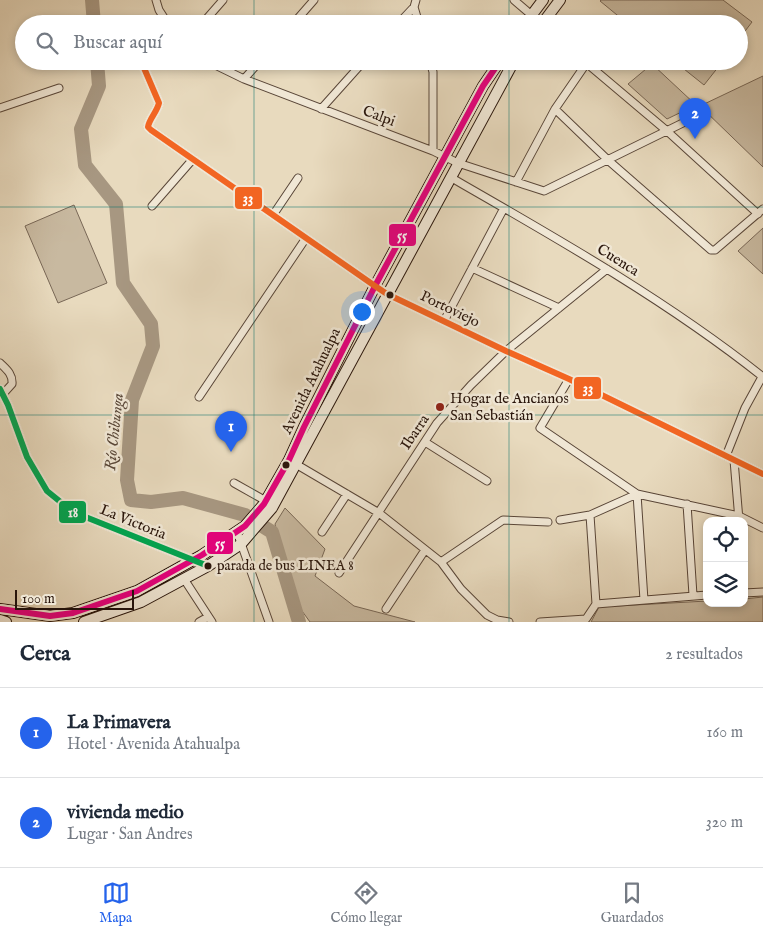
<!DOCTYPE html>
<html lang="es">
<meta charset="utf-8">
<style>
body{margin:0;font-family:"IM FELL English",serif;background:#f2f2f3;color:#1f2937}
.controls{position:absolute;right:15px;bottom:15px;display:grid;overflow:hidden;border-radius:10px;box-shadow:0 2px 8px #0003}
.controls button{width:45px;height:45px;display:grid;place-items:center;padding:0;border:0;border-bottom:1px solid #e0e1e3;background:#fff;color:#1f2937;font:25px sans-serif}
.scale{position:absolute;left:15px;bottom:12px;width:119px;box-sizing:border-box;padding-left:5px;border:2px solid #29150b;border-top:0;font-size:14px;line-height:18px;white-space:nowrap;color:#29150b;-webkit-text-stroke:4px #f0e7d5;paint-order:stroke}
.you{position:absolute;left:361px;top:311px;width:18px;height:18px;margin:-12px;border:4px solid #fff;border-radius:50%;background:#1a73e8;box-shadow:0 0 0 8px #1a73e833}
.badge{display:grid;place-items:center;width:32px;height:32px;border-radius:50%;background:#2563eb;color:#fff;font-size:16px;font-weight:700}
.pin{position:absolute;translate:-50% -41px;filter:drop-shadow(0 1px 2px #0008)}
.pin::after{content:'';position:absolute;top:26px;width:18px;height:15px;background:inherit;clip-path:polygon(0 0,100% 0,50% 100%)}
.list{margin:0;padding:0;list-style:none}
h2{display:flex;justify-content:space-between;align-items:center;height:65px;margin:0;padding:0 20px;font-size:21px}
h2 small{font-size:16px;font-weight:400;color:#747a83}
.list li{display:grid;grid-template-columns:32px 1fr auto;gap:15px;align-items:center;box-sizing:border-box;height:90px;padding:0 20px;border-top:1px solid #e0e1e3}
.list b{display:block;font-size:19px;white-space:nowrap}
.list p{margin:0;font-size:16px;white-space:nowrap;color:#747a83}
.list em{font-size:16px;font-style:normal;color:#747a83}
.icon{flex:none;width:28px;height:28px;fill:none;stroke:currentColor;stroke-width:2;stroke-linecap:round;stroke-linejoin:round}
.map{position:relative;flex:none;width:763px;height:622px;overflow:hidden}
.search{position:absolute;background:#fff;box-shadow:0 2px 8px #0003;left:15px;right:15px;top:15px;height:55px;display:flex;align-items:center;gap:12px;box-sizing:border-box;padding:0 18px;border-radius:28px;color:#747a83;font-size:19px}
.sheet{height:245px;background:#fff}
nav{display:flex;justify-content:space-around;align-items:center;box-sizing:border-box;height:70px;border-top:1px solid #e0e1e3;background:#fff;font-size:14px;color:#747a83}
nav a{display:grid;justify-items:center;gap:2px}
nav .on{color:#2563eb}
.map>svg:first-child{display:block}
.green{fill:#c8b9a0;stroke:#786756}
.lines{fill:none;stroke-linecap:round;stroke-linejoin:round}
.river{stroke:#a79781;stroke-width:14}
.minor-casing{stroke:#594638;stroke-width:9}
.secondary-casing{stroke:#29150b;stroke-width:12}
.minor{stroke:#f0e7d5;stroke-width:7}
.secondary{stroke:#f0e7d5;stroke-width:10}
.bus-1-casing{stroke:#f0e7d5;stroke-width:10}
.bus-2-casing{stroke:#f0e7d5;stroke-width:10}
.bus-3-casing{stroke:#f0e7d5;stroke-width:10}
.bus-1{stroke:#e5007d;stroke-width:6}
.bus-2{stroke:#f26522;stroke-width:6}
.bus-3{stroke:#00a651;stroke-width:6}
.grid{fill:none;stroke:#0f766e;stroke-width:1;stroke-opacity:0.55}
.bus-dot{fill:#29150b;stroke:#f0e7d5;stroke-width:2}
.poi-dot{fill:#8f2418;stroke:#f0e7d5;stroke-width:2}
.labels{text-anchor:middle;dominant-baseline:central;stroke-width:5;stroke-linejoin:round;paint-order:stroke}
.bus-label{font-size:14px;fill:#29150b;stroke:#f0e7d5;text-anchor:start}
.street-label{font-size:15px;fill:#29150b;stroke:#f0e7d5}
.poi-label{font-size:15px;fill:#29150b;stroke:#f0e7d5;text-anchor:start}
.water-label{font-size:16px;font-style:italic;fill:#5b493a;stroke:#f0e7d5}
.line-badge{stroke:#f0e7d5;stroke-width:2}
.badge-label{font-size:14px;text-anchor:middle;font-weight:bold;fill:#fff}
</style>
<div class="map">
<svg width="763" height="622" viewBox="0 0 763 622">
<rect width="100%" height="100%" fill="#e8dabe"/>
<filter id="stains"><feTurbulence type="fractalNoise" baseFrequency=".004" numOctaves="4"/><feColorMatrix values="0 0 0 0 .2 0 0 0 0 .09 0 0 0 0 .02 0 0 0 .5 -.17"/></filter>
<radialGradient id="worn" r=".72"><stop offset=".6" stop-color="#630" stop-opacity="0"/><stop offset="1" stop-color="#630" stop-opacity=".3"/></radialGradient>
<path class="green" d="M601,0H723L752,22L739,39V24H628L600,1Z
M674,61H723L704,85Z
M652,64L696,105L667,119L628,84Z
M763,76V167L700,106Z
M74,205L107,283L58,303L25,226Z
M763,228V274L738,251Z
M285,508L325,549L315,576L354,606L415,622H310L297,604L284,564L275,524Z
M763,597V622H591L599,607L707,601V603H744V599Z"/>
<g class="lines">
<path class="river" d="M92,0L94,24
M97,61L99,86L81,129L85,165L116,204L123,283L151,324L153,346L132,400L127,480L131,500L151,502L183,498L245,515L272,532L299,622"/>
<g class="minor-casing">
<path id="minor" d="M156,0L159,10L168,24
M514,0L542,24
M414,7L419,24
M202,24L223,0
M293,24L314,0
M398,24L414,7L416,0
M141,61L159,103C157,112 149,119 148,127L151,130L375,286L387,294L506,351L569,379L763,474
M207,61L244,79L433,151L458,163L544,191L697,116
M430,61L433,72V151
M584,61L667,131L758,214
M244,79L260,61
M0,108L59,88
M321,109L364,61
M555,109L609,161L711,250H715L763,209
M450,177C558,239 666,300 763,377
M516,182L555,109L588,61
M152,206L193,159
M273,215L298,178
M472,268L559,308
M444,321L504,208
M0,363C6,369 13,374 12,384L3,394
M569,379L540,428L637,494
M0,389L8,405L27,457L47,491L73,512L208,566
M199,397L306,238
M425,442L487,481
M726,456L745,408L762,377
M734,460L739,520
M294,463L379,513L441,562L461,589L487,615L497,620L509,622
M234,483L266,501
M637,494L644,600
M687,504L693,595
M590,515L596,604
M560,520L590,515L637,494L739,516L763,528
M237,532L269,622
M322,532L347,494
M441,562L503,520L548,522
M339,573L437,423L471,385L506,351L607,269
M184,579L212,622
M744,593L763,592
M386,609L425,550
M199,622L208,617
M540,622L586,619L596,604L707,595"/>
</g>
<g class="secondary-casing">
<path id="secondary" d="M525,24L543,0
M542,24L560,0
M0,609L50,616L73,613L137,591L202,555L245,526L264,504L289,460L304,427L375,286L483,86L500,61
M0,620L6,622
M84,622L141,602L208,566L241,544L272,508L514,61"/>
</g>
<use href="#minor" class="minor"/>
<use href="#secondary" class="secondary"/>
<g class="bus-1-casing">
<path id="bus-1" d="M0,609L50,616L73,613L137,591L202,555L245,526L264,504L289,460L304,427L375,286L483,86L500,61"/>
</g>
<g class="bus-2-casing">
<path id="bus-2" d="M141,61L159,103C157,112 149,119 148,127L151,130L375,286L387,294L506,351L569,379L763,474"/>
</g>
<g class="bus-3-casing">
<path id="bus-3" d="M0,389L8,405L27,457L47,491L73,512L208,566"/>
</g>
<use href="#bus-1" class="bus-1"/>
<use href="#bus-2" class="bus-2"/>
<use href="#bus-3" class="bus-3"/>
</g>
<path class="grid" d="M254,0V24M509,0V24M254,61V622M509,61V622M0,207H763M0,415H763"/>
<g class="bus-dot">
<circle cx="390" cy="295" r="4.5"/>
<circle cx="286" cy="465" r="4.5"/>
<circle cx="208" cy="566" r="4.5"/>
</g>
<circle class="poi-dot" cx="440" cy="407" r="5"/>
<g class="labels">
<g class="bus-label">
<text x="217" y="566">parada de bus LINEA 8</text>
</g>
<g class="street-label">
<text transform="translate(379 116) rotate(21)">Calpi</text>
<text transform="translate(618 260) rotate(32)">Cuenca</text>
<text transform="translate(450 309) rotate(26)">Portoviejo</text>
<text transform="translate(311 381) rotate(-64)">Avenida Atahualpa</text>
<text transform="translate(415 432) rotate(-56)">Ibarra</text>
<text transform="translate(133 522) rotate(22)">La Victoria</text>
</g>
<g class="poi-label">
<text x="450" y="398">Hogar de Ancianos<tspan x="450" dy="17">San Sebastián</tspan></text>
</g>
<g class="water-label">
<text transform="translate(115 432) rotate(-84)">Río Chibunga</text>
</g>
</g>
<g class="line-badge">
<rect x="234" y="186" width="29" height="24" rx="5" fill="#f26522"/>
<rect x="388" y="223" width="29" height="24" rx="5" fill="#e5007d"/>
<rect x="573" y="376" width="29" height="24" rx="5" fill="#f26522"/>
<rect x="58" y="500" width="29" height="24" rx="5" fill="#00a651"/>
<rect x="206" y="531" width="28" height="24" rx="5" fill="#e5007d"/>
</g>
<g class="badge-label">
<text x="248" y="203">33</text>
<text x="402" y="240">55</text>
<text x="588" y="393">33</text>
<text x="73" y="517">18</text>
<text x="220" y="548">55</text>
</g>
<rect width="100%" height="100%" filter="url(#stains)"/>
<rect width="100%" height="100%" fill="url(#worn)"/>
</svg>
<div class="controls">
<button><svg class="icon" aria-label="locate" viewBox="0 0 24 24"><circle cx="12" cy="12" r="6"/><path d="M12 2v4M12 18v4M2 12h4M18 12h4"/></svg></button>
<button><svg class="icon" aria-label="layers" viewBox="0 0 24 24"><path d="M12 4l9 5-9 5-9-5zM3 14l9 5 9-5"/></svg></button>
</div>
<div class="scale">100 m</div>
<div class="you"></div>
<div class="pin badge" style="left:231px;top:452px">1</div>
<div class="pin badge" style="left:695px;top:139px">2</div>
<div class="search"><svg class="icon" aria-label="search" viewBox="0 0 24 24"><circle cx="10" cy="10" r="6"/><path d="M15 15l6 6"/></svg>Buscar aquí</div>
</div>
<section class="sheet">
<h2>Cerca<small>2 resultados</small></h2>
<ul class="list">
<li><span class="badge">1</span><div><b>La Primavera</b><p>Hotel · Avenida Atahualpa</p></div><em>160 m</em></li>
<li><span class="badge">2</span><div><b>vivienda medio</b><p>Lugar · San Andres</p></div><em>320 m</em></li>
</ul>
</section>
<nav>
<a class="on"><svg class="icon" aria-label="map" viewBox="0 0 24 24"><path d="M3 6l6-2 6 2 6-2v14l-6 2-6-2-6 2zM9 4v14M15 6v14"/></svg>Mapa</a>
<a><svg class="icon" aria-label="directions" viewBox="0 0 24 24"><path d="M12 3l9 9-9 9-9-9zM9 14v-3h6M13 9l2 2-2 2"/></svg>Cómo llegar</a>
<a><svg class="icon" aria-label="saved" viewBox="0 0 24 24"><path d="M7 4h10v16l-5-4-5 4z"/></svg>Guardados</a>
</nav>
